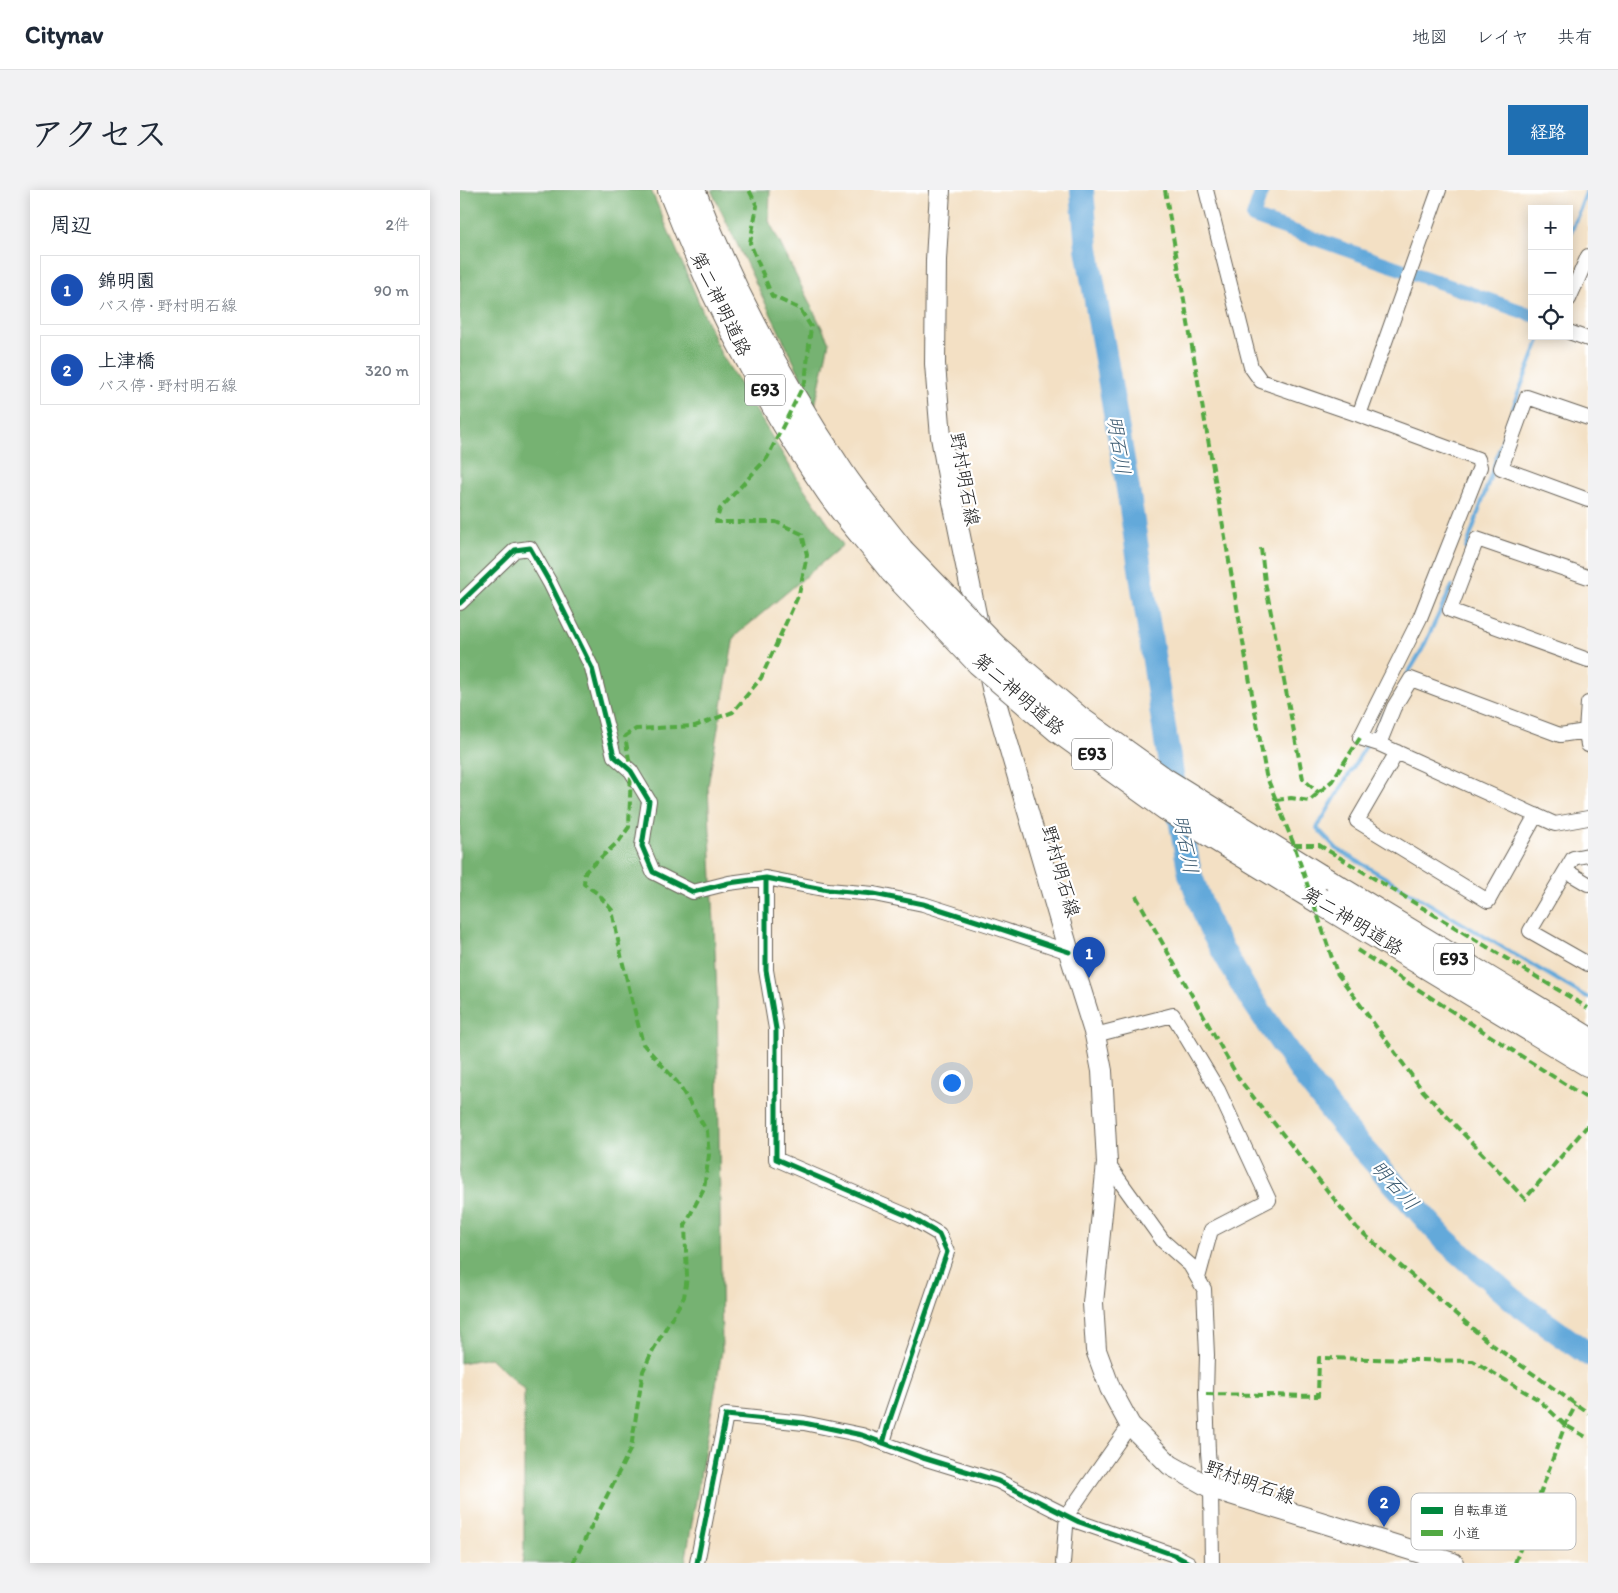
<!DOCTYPE html>
<html lang="ja">
<meta charset="utf-8">
<style>
body{margin:0;font-family:Itim,"Klee One",sans-serif;background:#f2f2f3;color:#1f2937}
.controls{position:absolute;right:15px;top:15px;display:grid;overflow:hidden;border-radius:0px;box-shadow:0 2px 12px #0003}
.controls button{width:45px;height:45px;display:grid;place-items:center;padding:0;border:0;border-bottom:1px solid #e0e1e3;background:#fff;color:#1f2937;font:25px sans-serif}
.you{position:absolute;left:491px;top:892px;width:18px;height:18px;margin:-12px;border:4px solid #fff;border-radius:50%;background:#1a73e8;box-shadow:0 0 0 8px #1a73e833}
.badge{display:grid;place-items:center;width:32px;height:32px;border-radius:50%;background:#1f6fb2;color:#fff;font-size:16px;font-weight:700}
.pin{position:absolute;translate:-50% -41px;filter:drop-shadow(0 1px 2px #0008)}
.pin::after{content:'';position:absolute;top:26px;width:18px;height:15px;background:inherit;clip-path:polygon(0 0,100% 0,50% 100%)}
.list{margin:0;padding:0;list-style:none}
h2{display:flex;justify-content:space-between;align-items:center;height:65px;margin:0;padding:0 20px;font-size:21px}
h2 small{font-size:16px;font-weight:400;color:#747a83}
.list li{display:grid;grid-template-columns:32px 1fr auto;gap:15px;align-items:center;box-sizing:border-box;height:70px;margin:0 10px 10px;padding:0 10px;border:1px solid #e0e1e3;border-radius:0px}
.list b{display:block;font-size:19px;white-space:nowrap}
.list p{margin:0;font-size:16px;white-space:nowrap;color:#747a83}
.list em{font-size:16px;font-style:normal;color:#747a83}
.icon{flex:none;width:28px;height:28px;fill:none;stroke:currentColor;stroke-width:2;stroke-linecap:round;stroke-linejoin:round}
.map{position:relative;flex:none;width:1128px;height:1373px;overflow:hidden;border-radius:0px}
header{display:flex;align-items:center;gap:30px;box-sizing:border-box;height:70px;padding:0 25px;background:#fff;border-bottom:1px solid #e0e1e3}
header strong{font-size:24px}
nav{display:flex;gap:28px;margin-inline-start:auto;font-size:18px}
.intro{display:flex;align-items:center;justify-content:space-between;box-sizing:border-box;height:120px;padding:0 30px}
h1{margin:0;font-size:35px}
.button{padding:12px 22px;border-radius:0px;background:#1f6fb2;color:#fff;font-size:18px;font-weight:700}
main{display:flex;gap:30px;padding:0 30px}
aside{flex:1;background:#fff;border-radius:0px;box-shadow:0 2px 12px #0003}
.map>svg:first-child{display:block}
.forest{fill:#76b272;stroke:#496747}
.lines{fill:none;stroke-linecap:round;stroke-linejoin:round}
.stream{stroke:#64a9da;stroke-width:4}
.canal{stroke:#64a9da;stroke-width:14}
.river{stroke:#64a9da;stroke-width:24}
.minor-casing{stroke:#676157;stroke-width:16}
.secondary-casing{stroke:#676157;stroke-width:22}
.motorway-casing{stroke:#676157;stroke-width:28}
.minor{stroke:#fff;stroke-width:14}
.secondary{stroke:#fff;stroke-width:20}
.motorway{stroke:#fff;stroke-width:26}
.motorway-bridge-casing{stroke:#676157;stroke-width:28;stroke-linecap:butt}
.motorway-bridge{stroke:#fff;stroke-width:26}
.quiet{stroke:#52a943;stroke-width:4;stroke-dasharray:8 4;stroke-linecap:butt}
.cycleway-casing{stroke:#fff;stroke-width:8}
.cycleway{stroke:#00873e;stroke-width:5}
.labels{text-anchor:middle;dominant-baseline:central;stroke-width:4.5;stroke-linejoin:round;paint-order:stroke}
.shield{fill:#fff;stroke:#606060;stroke-width:1}
.shield-label{font-size:18px;font-weight:bold;fill:#1c1c1c}
.street-label{font-size:19px;fill:#1c1c1c;stroke:#fff}
.water-label{font-size:20px;font-style:italic;fill:#3c5b71;stroke:#fff}
.key{fill:#fff;stroke:#bbb;stroke-width:1}
.key-label{font-size:14px;fill:#1c1c1c}
</style>
<header>
<strong>Citynav</strong>
<nav><a>地図</a><a>レイヤ</a><a>共有</a></nav>
</header>
<div class="intro"><h1>アクセス</h1><a class="button">経路</a></div>
<main>
<aside>
<h2>周辺<small>2件</small></h2>
<ul class="list">
<li><span class="badge" style="background:#1a4fb4">1</span><div><b>錦明園</b><p>バス停 · 野村明石線</p></div><em>90 m</em></li>
<li><span class="badge" style="background:#1a4fb4">2</span><div><b>上津橋</b><p>バス停 · 野村明石線</p></div><em>320 m</em></li>
</ul>
</aside>
<div class="map">
<svg width="1128" height="1373" viewBox="0 0 1128 1373">
<rect width="100%" height="100%" fill="#fff"/>
<filter id="ink" filterUnits="userSpaceOnUse"><feTurbulence type="fractalNoise" baseFrequency=".02" numOctaves="2"/><feDisplacementMap in="SourceGraphic" scale="10" xChannelSelector="R" yChannelSelector="G"/><feConvolveMatrix kernelMatrix="1 2 1 2 8 2 1 2 1" color-interpolation-filters="sRGB"/></filter>
<filter id="wash" filterUnits="userSpaceOnUse"><feTurbulence type="fractalNoise" baseFrequency=".0096" numOctaves="4" result="noise"/><feDisplacementMap in="SourceGraphic" scale="20" xChannelSelector="R" yChannelSelector="G"/><feGaussianBlur stdDeviation="1.12" result="paint"/><feColorMatrix in="noise" values="0 0 0 0 0 0 0 0 0 0 0 0 0 0 0 0 0 1.4 0 .05"/><feComposite in="paint" operator="in"/></filter>
<g filter="url(#wash)">
<rect width="100%" height="100%" fill="#f3e0c4"/>
<path class="forest" d="M0,0H191L260,162L339,291L383,355L274,447L248,596L257,805L262,1161L225,1373H62L64,1360V1199L30,1168L0,1173Z
M251,0H310L309,31L369,152L355,216Z"/>
<g class="lines">
<path class="stream" d="M1109,48L1127,0
M1006,359L1058,204L1081,146
M947,485L961,462L992,396
M910,548L924,524
M907,554L857,638L877,659L1128,808"/>
<path class="canal" d="M802,0L793,27L1072,125"/>
<path class="river" d="M622,0L627,58L669,305L706,551L730,684L750,738L786,801L845,887L892,947L985,1050L1057,1113L1128,1164"/>
</g>
</g>
<g filter="url(#ink)">
<g class="lines">
<g class="minor-casing">
<path id="minor" d="M746,0L791,177L801,191L899,225L979,0
M1109,109L1128,66
M1109,142L1128,149
M899,225L1018,269L1020,277L960,428L900,548L919,554
M1128,228L1067,207L1041,278L1128,310
M1128,387L1017,349L990,420L1128,470
M0,413L55,360L70,358L90,393L132,478L154,566L171,581L189,611L182,656L193,682L233,702L269,693L306,688L368,700L414,704L463,714L529,735L609,762
M1128,513L1126,541L1128,555
M1126,541L1100,545L951,489L934,517L919,554L1095,634L1128,628
M937,562L897,631L1028,711L1076,625
M1128,665L1113,668L1070,741L1128,774
M1106,681L1128,694
M306,688V780L316,839V969L448,1026L479,1044L487,1062L428,1235L423,1253
M635,845L713,825L758,900L809,1010L751,1040L738,1088
M647,973L703,1051L730,1075L744,1099L747,1165L746,1204L748,1262L751,1298L752,1373
M237,1373L266,1225L344,1233L402,1245L463,1268L538,1291L619,1332L714,1365L729,1373
M603,1373L607,1325L670,1235"/>
</g>
<g class="secondary-casing">
<path id="secondary" d="M480,0L476,70L475,174L481,247L490,297L520,444
M527,475L533,502L609,762L635,845L642,881L647,973L633,1113L636,1160L650,1198L670,1235L710,1275L751,1298L993,1373"/>
</g>
<g class="motorway-casing">
<path id="motorway" d="M211,0C252,106 304,207 369,301C388,329 412,354 433,381
M232,0C270,100 321,194 381,283C399,310 421,335 441,361
M859,687L1128,850
M860,711L1128,873"/>
</g>
<use href="#minor" class="minor"/>
<use href="#secondary" class="secondary"/>
<use href="#motorway" class="motorway"/>
<g class="motorway-bridge-casing">
<path id="motorway-bridge" d="M441,361L535,458L617,528L706,592L859,687
M433,381L519,472L599,540L706,617L860,711"/>
</g>
<use href="#motorway-bridge" class="motorway-bridge"/>
<path class="quiet" d="M705,0L806,585L834,655L877,783L963,901L1065,1009L1128,935
M801,358L805,392L843,589L859,603
M816,610L831,608L849,611L872,591L900,548
M834,655H859L1128,818
M676,706L779,889L897,1038L1027,1151L1128,1223
M897,760L1128,909
M746,1204L858,1206L859,1168L1013,1171L1079,1210L1105,1235L1128,1248
M113,1373L171,1258L183,1181L193,1160L224,1107L227,1087L225,1035L244,998L249,965L247,941L217,892L183,854L162,770L152,720L137,703L124,694L125,682L159,651L169,637L171,581L165,546L176,539L235,536L273,522L301,488L339,404L347,365L342,344L316,332H256L260,319L307,268L345,192L351,137L340,119L312,106L290,53L297,16L289,0
M1055,1373L1105,1235L1116,1215"/>
<g class="cycleway-casing">
<path id="cycleway" d="M0,413L55,360L70,358L90,393L132,478L154,566L171,581L189,611L182,656L193,682L233,702L269,693L306,688L368,700L414,704L463,714L529,735L609,762
M306,688V780L316,839V969L448,1026L479,1044L487,1062L428,1235L423,1253
M237,1373L266,1225L344,1233L402,1245L463,1268L538,1291L619,1332L714,1365L729,1373"/>
</g>
<use href="#cycleway" class="cycleway"/>
</g>
</g>
<g class="labels">
<g class="shield">
<rect x="285" y="184.5" width="40" height="31" rx="4"/>
<rect x="612" y="548.5" width="40" height="31" rx="4"/>
<rect x="974" y="753.5" width="40" height="31" rx="4"/>
</g>
<g class="shield-label">
<text x="305" y="200">E93</text>
<text x="632" y="564">E93</text>
<text x="994" y="769">E93</text>
</g>
<g class="street-label">
<text transform="translate(261 114) rotate(64)">第二神明道路</text>
<text transform="translate(505 289) rotate(80)">野村明石線</text>
<text transform="translate(559 504) rotate(41)">第二神明道路</text>
<text transform="translate(601 681) rotate(74)">野村明石線</text>
<text transform="translate(893 731) rotate(31)">第二神明道路</text>
<text transform="translate(790 1292) rotate(20)">野村明石線</text>
</g>
<g class="water-label">
<text transform="translate(659 255) rotate(81)">明石川</text>
<text transform="translate(726 654) rotate(79)">明石川</text>
<text transform="translate(935 995) rotate(48)">明石川</text>
</g>
</g>
<rect x="951" y="1303" width="165" height="57" rx="8" class="key"/>
<rect x="961" y="1317" width="22" height="7" fill="#00873e"/>
<rect x="961" y="1340" width="22" height="6" fill="#52a943"/>
<g class="key-label">
<text x="992" y="1325">自転車道</text>
<text x="992" y="1348">小道</text>
</g>
</svg>
<div class="controls">
<button>+</button>
<button>−</button>
<button><svg class="icon" aria-label="locate" viewBox="0 0 24 24"><circle cx="12" cy="12" r="6"/><path d="M12 2v4M12 18v4M2 12h4M18 12h4"/></svg></button>
</div>
<div class="you"></div>
<div class="pin badge" style="left:629px;top:788px;background:#1a4fb4">1</div>
<div class="pin badge" style="left:924px;top:1337px;background:#1a4fb4">2</div>
</div>
</main>
